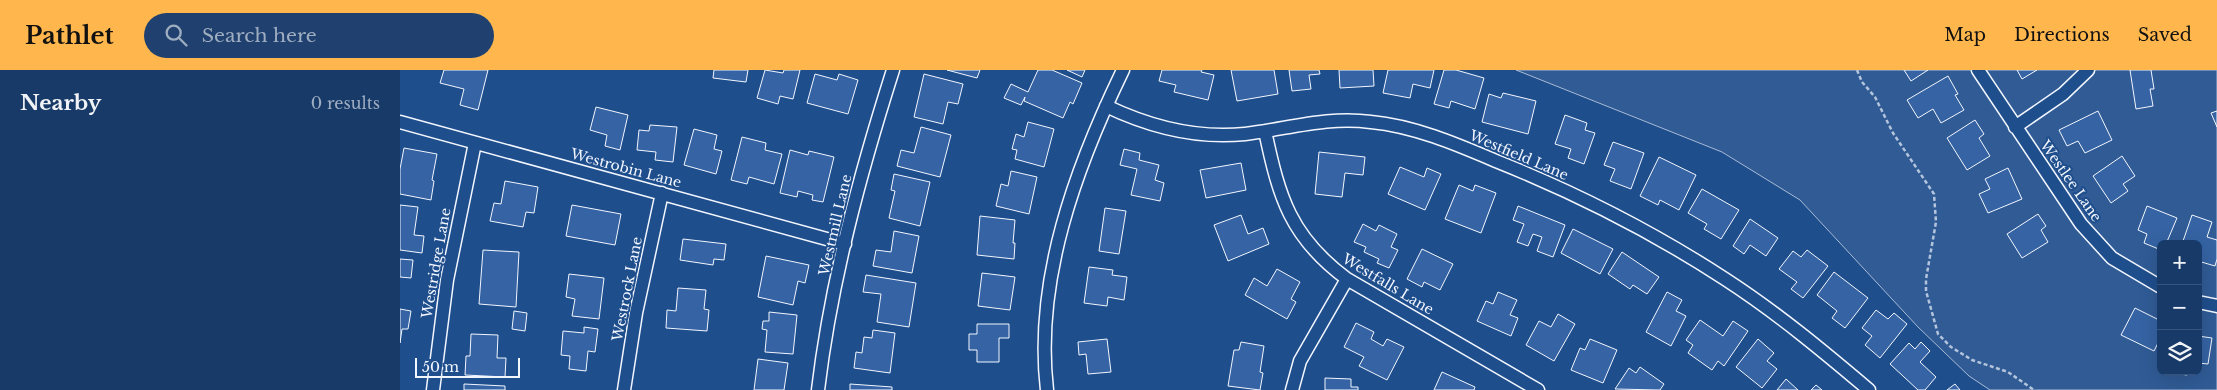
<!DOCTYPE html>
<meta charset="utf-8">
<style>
body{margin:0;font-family:"Libre Baskerville",serif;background:#20416f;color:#f1f3f6}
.controls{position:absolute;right:15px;bottom:15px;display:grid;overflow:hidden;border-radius:8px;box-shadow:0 5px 20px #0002}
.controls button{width:45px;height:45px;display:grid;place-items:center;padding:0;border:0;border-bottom:1px solid #36547d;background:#173a69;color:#f1f3f6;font:25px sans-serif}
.scale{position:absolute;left:15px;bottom:12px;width:105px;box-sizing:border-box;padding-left:5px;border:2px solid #f2f6ff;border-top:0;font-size:14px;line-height:18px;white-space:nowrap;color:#f2f6ff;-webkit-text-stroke:4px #1f4e8c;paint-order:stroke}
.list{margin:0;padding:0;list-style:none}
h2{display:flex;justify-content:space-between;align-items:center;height:65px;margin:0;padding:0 20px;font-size:21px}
h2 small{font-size:16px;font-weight:400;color:#9eadc0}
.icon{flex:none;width:28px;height:28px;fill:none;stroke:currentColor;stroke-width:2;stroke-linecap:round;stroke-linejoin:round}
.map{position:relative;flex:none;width:1817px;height:320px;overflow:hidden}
header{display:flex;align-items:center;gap:30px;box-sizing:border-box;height:70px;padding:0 25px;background:#ffb74d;color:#111}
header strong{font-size:24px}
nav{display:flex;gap:28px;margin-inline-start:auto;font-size:18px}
.search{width:350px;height:45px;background:#20416f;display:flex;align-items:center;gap:12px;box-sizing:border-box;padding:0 18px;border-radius:28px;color:#9eadc0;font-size:19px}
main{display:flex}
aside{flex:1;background:#173a69}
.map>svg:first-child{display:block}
.built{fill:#305b95;stroke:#a8bbd7;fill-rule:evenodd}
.building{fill:#3563a3;stroke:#f2f6ff}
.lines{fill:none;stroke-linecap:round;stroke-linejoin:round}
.street-casing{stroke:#f2f6ff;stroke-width:15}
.path{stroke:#b3c4dc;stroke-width:2.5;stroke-dasharray:4 2.5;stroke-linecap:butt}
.street{stroke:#1f4e8c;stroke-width:12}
.labels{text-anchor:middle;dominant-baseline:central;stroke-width:4;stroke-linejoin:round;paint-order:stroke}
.street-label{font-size:14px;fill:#f2f6ff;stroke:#1f4e8c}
</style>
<header>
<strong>Pathlet</strong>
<div class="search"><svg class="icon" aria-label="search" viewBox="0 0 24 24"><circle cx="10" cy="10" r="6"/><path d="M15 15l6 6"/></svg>Search here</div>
<nav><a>Map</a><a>Directions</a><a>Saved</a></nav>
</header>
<main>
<aside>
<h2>Nearby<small>0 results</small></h2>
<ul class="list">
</ul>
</aside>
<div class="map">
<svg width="1817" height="320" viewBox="0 0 1817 320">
<rect width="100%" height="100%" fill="#1f4e8c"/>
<path class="built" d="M1116,0H1817V320H1590L1569,306L1518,257L1400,130L1322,82ZM1761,174H1798V301H1761Z"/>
<path class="building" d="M44,0H88L78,40L60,35L64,19L40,13Z
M314,0H348L346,12L313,8Z
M365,0L383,3L384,0H400L393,29L380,26L378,34L357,28Z
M547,0H580L577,8Z
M638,0H652L682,13L673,34L670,32L663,48L624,31L625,27L621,35L604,28L611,14L628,22Z
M667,0H685L682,7Z
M762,0H802L801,2L814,5L808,30L774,22L776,15L759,11Z
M831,0H874L878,24L837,31Z
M889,0H919L920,4L909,5L911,19L892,21Z
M939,0H973L974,16L940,18Z
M988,0H1034L1030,18L1013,14L1010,28L983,23Z
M1044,0H1056L1084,8L1075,39L1051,31L1049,38L1034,34Z
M1504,0H1528L1511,11Z
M1617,0H1637L1622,9Z
M1730,0H1751L1754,19H1750L1753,36L1736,39Z
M415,4L437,10L439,4L458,10L448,44L407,33Z
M524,4L563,14L558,34L548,32L543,54L514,47Z
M1548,6L1558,24L1555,25L1564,40L1541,53L1533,39L1518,48L1507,30Z
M1103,23L1136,31L1128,64L1082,52L1089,24L1101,28Z
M196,37L228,45L220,80L205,76L207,65L190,60Z
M1698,41L1712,70L1685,83L1678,71L1667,76L1659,60Z
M1817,41V57L1811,43Z
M1165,45L1187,53L1185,60L1195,63L1184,94L1168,88L1171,79L1155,74Z
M1575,50L1584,64L1579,68L1590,86L1567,100L1547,68Z
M628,52L654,59L644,97L615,89L617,80L612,79L616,64L624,67Z
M250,55L277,57L273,92L255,90L256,82L237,80L239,60L249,61Z
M521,57L551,65L540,107L497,96L501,80L514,83Z
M294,59L317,65L314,79L322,81L316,104L284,95Z
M342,67L366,73L365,80L382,84L374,114L349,107L347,114L331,110Z
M1213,72L1244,83L1231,119L1210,111L1215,99L1204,95Z
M4,78L37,84L32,110L34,111L31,130L0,124V99Z
M724,79L740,83L739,90L759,95L755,110L764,113L760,131L731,125L737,99L720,95Z
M390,80L408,85L409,81L434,87L423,132L412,130L413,125L398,121L397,127L380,123Z
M919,82L965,87L963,105L945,103L942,127L915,124Z
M1722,86L1735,106L1723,114L1728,121L1711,133L1693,106Z
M1259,87L1296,105L1279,140L1260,130L1258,135L1240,126Z
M841,93L846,120L806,128L800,100Z
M1000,97L1024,107L1027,98L1041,104L1025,140L988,124Z
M1608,98L1622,129L1588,143L1579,124L1590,119L1585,109Z
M611,101L637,107L629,144L596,136L601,114L608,116Z
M494,104L530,112L520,156L489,148L495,121L491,120Z
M105,111L138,117L134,143L126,142L123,157L90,151L94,133L101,134Z
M1059,115L1073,121L1075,115L1096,123L1081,163L1045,149Z
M1302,119L1339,140L1321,169L1304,159L1307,154L1288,143Z
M0,135L18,137L14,165L24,166L22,183L0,180Z
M172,135L221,144L215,175L166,166Z
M1118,136L1165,155L1153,187L1137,181L1142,167L1133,164L1128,176L1117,172L1124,154L1113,150Z
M1747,136L1777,148L1766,174H1761V180L1744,173L1747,164L1738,160Z
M705,138L726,141L719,184L699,181Z
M1638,144L1646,156L1641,160L1648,172L1622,188L1607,164Z
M841,145L848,164L863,158L869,174L828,191L814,155Z
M1792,145L1812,152L1807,167L1817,170V189L1815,196L1798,191V174H1782Z
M580,146L615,150L613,173H615L614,189L577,185Z
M1350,149L1378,168L1366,186L1350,175L1344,184L1333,176Z
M963,154L976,161L979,155L997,164L991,177L998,180L989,198L977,193L979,189L964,182L966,177L954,172Z
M1173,159L1213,179L1200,204L1161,183Z
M494,161L519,166L512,203L473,196L476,180L491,182Z
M283,169L326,174L324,190L314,189L313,195L280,190Z
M1022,179L1053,194L1040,220L1024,212L1022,217L1007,209Z
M83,180L119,182L116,237L79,234Z
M1407,180L1428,196L1403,228L1391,219L1397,212L1379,199L1393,181L1401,187Z
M1222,182L1259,207L1247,224L1233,215L1230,219L1208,204Z
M366,186L409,195L405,213L398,211L393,235L358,227Z
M0,189L13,190L11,208L0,207Z
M689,197L713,200L712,205L727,207L724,230L708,227L707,236L684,233Z
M877,199L900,212L891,229L896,232L887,249L845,225L854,208L867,216Z
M1434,202L1468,228L1445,258L1432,248L1437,241L1417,225Z
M582,203L615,207L610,240L578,236Z
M169,204L204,208L199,249L172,246L175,229L166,227Z
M466,205L516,213L509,257L477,252L481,224L463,222Z
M278,218L306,220L304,239L309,240L307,261L266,258L267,240L276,241Z
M1098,222L1117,230L1110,245L1118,248L1111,266L1077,251L1086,231L1093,234Z
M1267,222L1282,230L1276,241L1286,246L1271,276L1246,262Z
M1735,238L1761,251V267L1754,281L1721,265Z
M0,239L11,241L8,259H2L0,273Z
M1476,240L1488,249L1494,243L1507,254L1480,288L1465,275L1472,266L1462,258Z
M114,241L127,243L125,261L112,259Z
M369,242L397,245L393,284L365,282L367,260L362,259L363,251H369Z
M1158,244L1175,254L1154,291L1126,275L1139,251L1151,257Z
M1300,250L1323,266L1333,251L1348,261L1324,296L1318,291L1312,300L1288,283L1293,275L1286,270Z
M956,253L974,262L971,269L983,276L987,269L1004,277L987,310L959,296L964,287L944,277Z
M577,254H609V268H599V292H577V280H569V264H577Z
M184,257L198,259L195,282L188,281L186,301L169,299L170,286L161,285L163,261L184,263Z
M473,260L495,263L490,303L454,298L456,282L462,283L464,267L472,268Z
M71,264L98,265L97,288H106L105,307L65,305L66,286H70Z
M1798,266L1812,268L1808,294L1798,293Z
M707,269L711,302L688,304L686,284L679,285L678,272Z
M1190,269L1217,280L1203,313L1171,300L1180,278L1185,280Z
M1358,269L1374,283L1367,291L1377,299L1362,318L1336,297Z
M841,272L864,276L860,302L863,303L860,320L828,316L834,280H839Z
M1521,272L1530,281L1520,292L1536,307L1525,320H1518L1490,294L1509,273L1515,279Z
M358,289L388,293L384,320H354Z
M1240,297L1264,314L1260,320L1215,319L1229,298L1236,303Z
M1773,301H1787V305L1772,303Z
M1042,302L1075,317L1074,320H1034Z
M925,308L951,309V317H958V320H925Z
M1386,309L1398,320H1377Z
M64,314L105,316V320H64Z
M450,314L492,317V320H450Z
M1555,314L1560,320H1547Z
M1416,315L1422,320H1411Z"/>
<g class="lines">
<g class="street-casing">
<path id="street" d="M1578,0L1681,154L1712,188L1761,217
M706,36C750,57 796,69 845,64C888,59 927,46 971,52C1014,56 1056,74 1096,91C1176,123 1253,162 1325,209C1376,242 1423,281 1469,320
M0,52L445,174
M1615,57L1663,24L1688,0
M865,61C879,127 890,167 947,209L1138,320
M1798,232L1817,236
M33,320L47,210L75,73
M224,320L236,243L262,123
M418,320C431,211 460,104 493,0
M647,320C634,210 676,97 723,0
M892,320L900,291L947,209"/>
</g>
<path class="path" d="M1457,0L1462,12L1475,27L1493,63L1534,124L1536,152L1526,209V221L1538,264L1551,277L1572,290L1608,302L1634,320"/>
<use href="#street" class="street"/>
</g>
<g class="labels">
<g class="street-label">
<text transform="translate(1119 85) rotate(23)">Westfield Lane</text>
<text transform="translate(226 98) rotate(15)">Westrobin Lane</text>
<text transform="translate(1671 111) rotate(55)">Westlee Lane</text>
<text transform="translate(435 155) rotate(-77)">Westmill Lane</text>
<text transform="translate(36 193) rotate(-80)">Westridge Lane</text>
<text transform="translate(988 214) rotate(31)">Westfalls Lane</text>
<text transform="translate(227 219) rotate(-79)">Westrock Lane</text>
</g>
</g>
</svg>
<div class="controls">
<button>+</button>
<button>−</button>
<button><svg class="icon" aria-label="layers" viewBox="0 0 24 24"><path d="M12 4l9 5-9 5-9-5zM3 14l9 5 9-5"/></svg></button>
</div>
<div class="scale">50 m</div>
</div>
</main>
